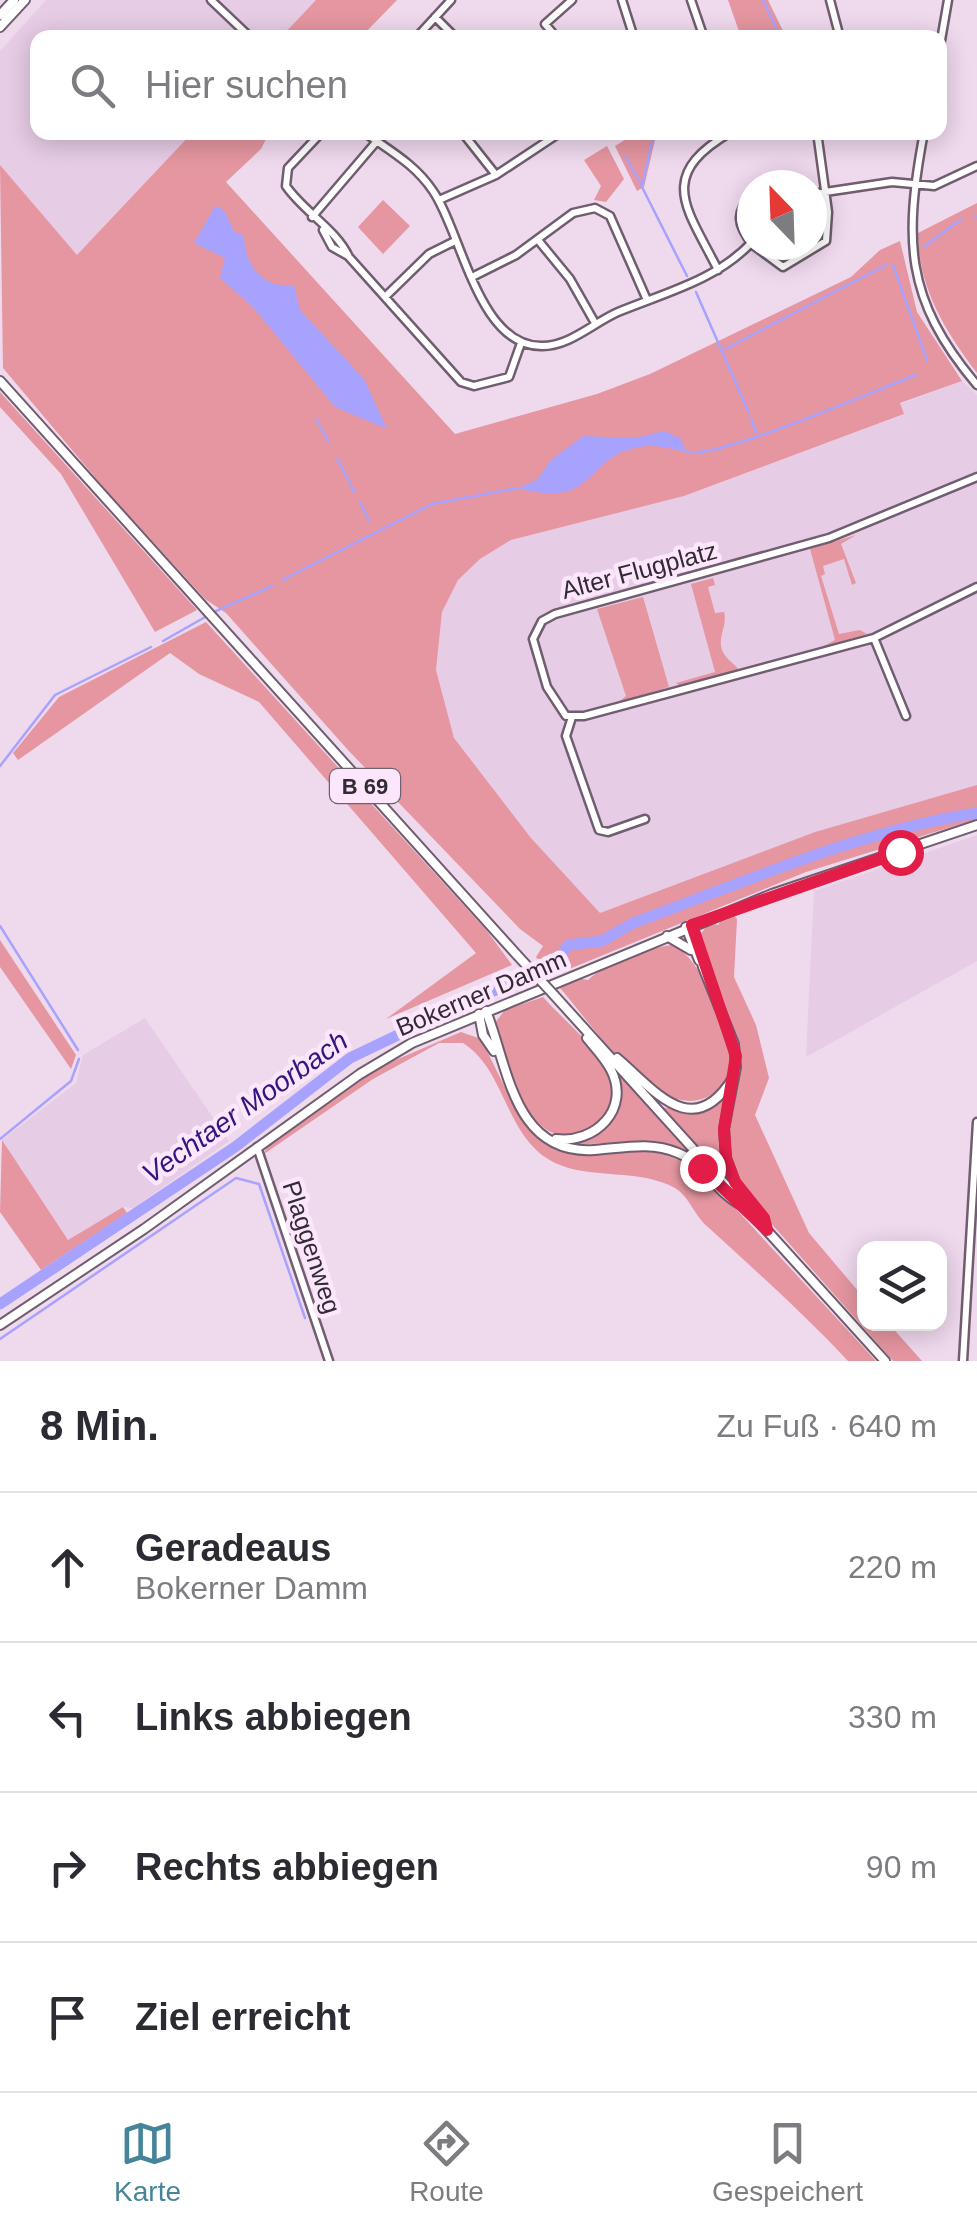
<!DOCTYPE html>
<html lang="de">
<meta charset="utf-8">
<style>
body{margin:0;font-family:Arial,sans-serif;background:#f7f7f7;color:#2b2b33}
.controls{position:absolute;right:30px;bottom:30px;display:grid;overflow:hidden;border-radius:20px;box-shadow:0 5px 25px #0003}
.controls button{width:90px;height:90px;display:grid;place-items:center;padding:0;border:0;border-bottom:2px solid #e1e1e2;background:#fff;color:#2b2b33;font:50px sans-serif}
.compass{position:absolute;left:737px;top:170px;width:90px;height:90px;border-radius:50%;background:#fff;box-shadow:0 5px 25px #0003;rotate:337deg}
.stop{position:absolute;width:30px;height:30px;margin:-22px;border:8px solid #e11d48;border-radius:50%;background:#fff}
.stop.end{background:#e11d48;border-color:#fff;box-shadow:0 2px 10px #0008}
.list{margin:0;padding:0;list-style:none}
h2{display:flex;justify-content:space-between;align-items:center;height:130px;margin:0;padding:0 40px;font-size:42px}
h2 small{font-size:32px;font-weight:400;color:#7c7c81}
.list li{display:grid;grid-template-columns:65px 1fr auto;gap:30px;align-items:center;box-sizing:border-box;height:150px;padding:0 40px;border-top:2px solid #e1e1e2}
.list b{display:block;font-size:38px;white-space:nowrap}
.list p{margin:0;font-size:32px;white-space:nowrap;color:#7c7c81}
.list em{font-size:32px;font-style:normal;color:#7c7c81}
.icon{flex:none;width:55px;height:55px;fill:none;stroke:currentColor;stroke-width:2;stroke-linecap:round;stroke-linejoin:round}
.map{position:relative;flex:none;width:977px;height:1361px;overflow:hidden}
.search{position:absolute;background:#fff;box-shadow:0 5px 25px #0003;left:30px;right:30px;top:30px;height:110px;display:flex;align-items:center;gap:25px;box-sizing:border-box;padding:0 35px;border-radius:20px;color:#7c7c81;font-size:38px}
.sheet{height:730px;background:#fff}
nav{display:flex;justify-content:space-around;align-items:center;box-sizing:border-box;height:140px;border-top:2px solid #e1e1e2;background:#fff;font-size:28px;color:#7c7c81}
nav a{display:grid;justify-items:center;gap:5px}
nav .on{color:#468599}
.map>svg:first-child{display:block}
.built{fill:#e6cce5}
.green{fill:#e596a0}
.water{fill:#a7a2fd}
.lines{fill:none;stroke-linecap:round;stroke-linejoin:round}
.stream{stroke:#a7a2fd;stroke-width:2.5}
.river{stroke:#a7a2fd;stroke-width:11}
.minor-casing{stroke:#705d6f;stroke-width:11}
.major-casing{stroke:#705d6f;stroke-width:12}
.minor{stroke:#fff;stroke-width:6}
.major{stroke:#fff;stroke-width:8}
.major-bridge-casing{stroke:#705d6f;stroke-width:12;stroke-linecap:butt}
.major-bridge{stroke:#fff;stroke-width:8}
.route{stroke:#e11d48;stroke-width:12}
.labels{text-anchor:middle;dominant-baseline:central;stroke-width:9;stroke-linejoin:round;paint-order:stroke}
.shield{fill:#fce6fb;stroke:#6f636f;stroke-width:2.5}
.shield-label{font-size:22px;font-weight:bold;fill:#332b33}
.street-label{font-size:25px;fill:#332b33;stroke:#fce6fb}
.water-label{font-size:28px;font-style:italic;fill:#32177f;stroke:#fce6fb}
</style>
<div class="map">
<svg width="977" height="1361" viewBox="0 0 977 1361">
<rect width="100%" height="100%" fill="#efd9ed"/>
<path class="built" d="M46,0H316L281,37L38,38V132L192,133L77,256L0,165V51Z
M962,381L977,395V785L815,832L600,913L531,838L454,738L436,670L442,612L458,580L480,559L511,540L684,496L903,415L900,404Z
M977,835V961L806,1057L814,891Z
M145,1018L229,1141L133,1208L123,1207L68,1240L2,1140L76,1083L83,1055Z"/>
<path class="green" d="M316,0H397L361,37H281Z
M728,0H768L786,37H741Z
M192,133H269L261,149L226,182L455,434L597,394L650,374L851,277L880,250L900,241L917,312L962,381L900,403L904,414L684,496L511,540L480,559L458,580L442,612L436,670L454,738L531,838L600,913L815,832L977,785V819L806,872L552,976L536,957L543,946L520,929L348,750L226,613L205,599L104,488L3,368L0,165L77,255Z
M636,133H665L655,140L644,187L637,191L615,146Z
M607,146L624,179L606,202L594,200L601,186L584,160Z
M383,200L410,226L383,254L358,227Z
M977,203V373C945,331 918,287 918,233Z
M0,392L197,610L155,632L61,474L0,407Z
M856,535L841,544L856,583L852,585L844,559L823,566L825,574L821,576L839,634L860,630L867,634L822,647L835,640L810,549Z
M713,578L715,585L708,587L715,613L724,612C728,626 716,638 723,652C726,659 735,664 739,670L680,686L676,683L715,672L691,584Z
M643,597L669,687L617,703L626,696L597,609Z
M206,622L487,931L512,965L386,1019L476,953L259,702L199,674L170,653L18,760L13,753L59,697Z
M732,913L737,919L734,977L756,1025L769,1078L755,1115L809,1233L864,1298V1324H889L922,1361H893L755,1205L731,1165L727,1127L740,1074L739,1046L700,935L709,923L719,925L720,918Z
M0,940L76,1055L71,1069L0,967Z
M671,945C699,953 729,1026 731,1056C732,1068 728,1077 722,1086C668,1142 593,1025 560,988L577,978L588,980C609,961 640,950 671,945Z
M543,997C564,1021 602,1050 611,1080C621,1118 574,1153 543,1127C515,1105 503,1056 494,1024L505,1010Z
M461,1032L481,1039L519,1116L537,1138L569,1153L650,1149L697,1167L876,1361H848C804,1314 757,1272 709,1228C695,1217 689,1196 675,1188C639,1168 592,1180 555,1163C505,1139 507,1071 463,1043H439L373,1079L264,1154L268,1144L377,1068Z
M616,1070L691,1152L689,1154L647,1141L569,1145C611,1129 624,1118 616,1070Z
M729,1093L720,1134L729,1182L661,1107C692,1111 704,1111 729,1093Z
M2,1140L68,1240L123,1207L127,1213L41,1270L0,1212Z"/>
<path class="water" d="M215,206L224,210L234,231L244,236C245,266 263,289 294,285L300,310L364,379L387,429L335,407L253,307L220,278L225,258L194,243Z
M664,431L680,438L687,452C670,449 657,444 639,447C583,457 598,510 518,488L537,480L551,460L583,436L635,438Z"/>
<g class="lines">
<path class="stream" d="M763,0L781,38
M659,132L653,137L642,187L687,276
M626,157L642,186
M975,217H977
M924,247L961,219
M893,265L927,360
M696,292L749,413
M725,349L886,265
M316,419L329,442
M751,419L756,432
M687,452C719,459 876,390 916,375
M337,458L355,493
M360,502L369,520
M282,580L432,504L518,488
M214,612L272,586
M163,641L207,616
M0,766L55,695L151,647
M0,926L78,1050
M0,1139L71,1081L79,1059
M0,1339L236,1178L259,1184L305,1318"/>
<path class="river" d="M0,1304L235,1147L350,1058L473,999L555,967L568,945L602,941L633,923C745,882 859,831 977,813"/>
<g class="minor-casing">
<path id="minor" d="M211,0L251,38
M622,0L634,38
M691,0L704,38
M830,0L840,38
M435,17L456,38
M416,38L451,0
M557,38L545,24L572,0
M940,46L948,0
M322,132L288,168L286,186C304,212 336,229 349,257L461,382L474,386L509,377L521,343
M364,132C390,151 415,164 433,191C462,233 478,347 542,346C570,346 593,323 618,312C664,293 717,280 752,242
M462,132L496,175
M924,132C904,239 904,299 977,385
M812,194L892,182L934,186L977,166
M752,196C734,212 738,226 752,244
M439,200L496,175L561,132
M312,217L377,141
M323,230L332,247L348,256
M538,240L570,279L595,323
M753,245L783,267L826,241L828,212L817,132
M718,270C687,208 655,176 731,132
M472,277L516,255L573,213L595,208L610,216L647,300
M385,297L429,254L455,241
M977,477L829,538L555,614L542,621L533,639L547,687L566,716H584L874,638L977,587
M874,638L906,716
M572,717L566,736L599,830L608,832L645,819
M257,1147L329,1361
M963,1361L977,1122"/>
</g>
<g class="major-casing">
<path id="major" d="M0,15L14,0
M0,27L25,0
M0,381L517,955
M692,925L703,967L734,1044L736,1067L724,1129L726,1158L735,1182L766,1226
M686,927L699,960
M667,936L691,950
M554,995L885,1361
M486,1011C508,1065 513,1155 594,1150C623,1148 650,1141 678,1153C705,1164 717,1194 743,1206
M479,1014L483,1035L494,1051
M617,1058C653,1088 692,1144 733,1078
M556,1139C595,1144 631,1109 611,1070C605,1058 595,1048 587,1038
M0,1325L144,1229L360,1074L412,1043L772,894L977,825"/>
</g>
<use href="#minor" class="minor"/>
<use href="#major" class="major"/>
<g class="major-bridge-casing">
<path id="major-bridge" d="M517,955L554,995"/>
</g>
<use href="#major-bridge" class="major-bridge"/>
</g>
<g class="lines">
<path class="route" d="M702,1168L767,1230L764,1218L735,1182L726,1158L724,1129L736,1056L692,925L900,852"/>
</g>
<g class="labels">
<rect class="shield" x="330" y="769" width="70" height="34" rx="8"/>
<g class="shield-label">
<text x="365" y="786">B 69</text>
</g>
<g class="street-label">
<text transform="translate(639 570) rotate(-15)">Alter Flugplatz</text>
<text transform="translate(481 993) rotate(-23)">Bokerner Damm</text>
<text transform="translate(312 1247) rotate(72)">Plaggenweg</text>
</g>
<g class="water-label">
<text transform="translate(245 1107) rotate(-35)">Vechtaer Moorbach</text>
</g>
</g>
</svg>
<div class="controls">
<button><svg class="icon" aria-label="layers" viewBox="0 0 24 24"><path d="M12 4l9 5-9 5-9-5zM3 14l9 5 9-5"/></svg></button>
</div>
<svg class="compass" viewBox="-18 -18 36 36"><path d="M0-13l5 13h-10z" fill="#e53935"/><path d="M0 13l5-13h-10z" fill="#7c7c81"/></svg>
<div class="stop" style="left:900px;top:852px"></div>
<div class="stop end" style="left:702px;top:1168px"></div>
<div class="search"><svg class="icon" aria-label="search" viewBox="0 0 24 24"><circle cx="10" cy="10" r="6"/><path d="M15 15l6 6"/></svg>Hier suchen</div>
</div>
<section class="sheet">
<h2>8 Min.<small>Zu Fuß · 640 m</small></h2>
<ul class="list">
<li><svg class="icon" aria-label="ahead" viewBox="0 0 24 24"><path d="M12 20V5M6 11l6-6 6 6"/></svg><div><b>Geradeaus</b><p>Bokerner Damm</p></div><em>220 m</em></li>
<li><svg class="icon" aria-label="left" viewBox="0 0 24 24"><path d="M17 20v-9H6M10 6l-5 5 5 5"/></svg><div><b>Links abbiegen</b></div><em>330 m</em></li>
<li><svg class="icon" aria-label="right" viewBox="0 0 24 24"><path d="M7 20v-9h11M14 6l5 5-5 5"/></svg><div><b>Rechts abbiegen</b></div><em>90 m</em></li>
<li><svg class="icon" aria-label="arrive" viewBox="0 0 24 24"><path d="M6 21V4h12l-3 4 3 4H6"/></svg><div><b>Ziel erreicht</b></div></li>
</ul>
</section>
<nav>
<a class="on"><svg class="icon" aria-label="map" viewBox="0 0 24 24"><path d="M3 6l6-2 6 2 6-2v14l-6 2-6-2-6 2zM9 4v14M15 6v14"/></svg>Karte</a>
<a><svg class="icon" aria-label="directions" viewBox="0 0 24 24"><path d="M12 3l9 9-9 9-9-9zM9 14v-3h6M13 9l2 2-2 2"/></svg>Route</a>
<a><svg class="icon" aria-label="saved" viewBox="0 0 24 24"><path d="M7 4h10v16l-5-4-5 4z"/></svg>Gespeichert</a>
</nav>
